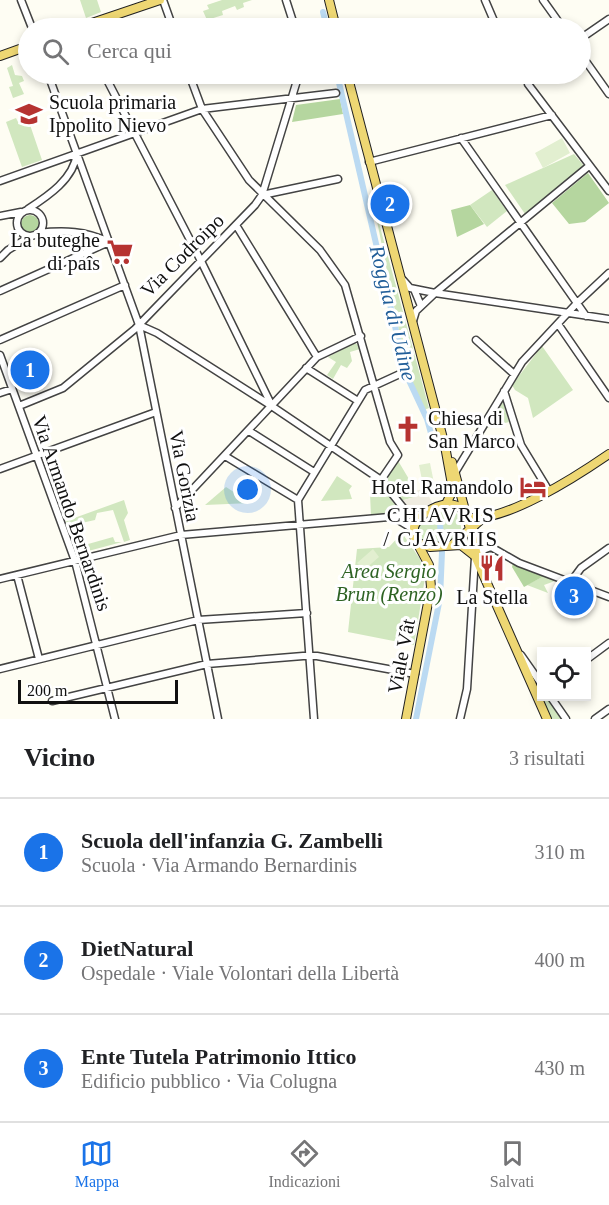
<!DOCTYPE html>
<html lang="it">
<meta charset="utf-8">
<style>
body{margin:0;font-family:Georgia,serif;background:#f2f2f2;color:#202124}
.controls{position:absolute;right:18px;bottom:18px;display:grid;overflow:hidden;border-radius:0px;box-shadow:0 3px 9px #0003}
.controls button{width:54px;height:54px;display:grid;place-items:center;padding:0;border:0;border-bottom:2px solid #e0e0e0;background:#fff;color:#202124;font:30px sans-serif}
.scale{position:absolute;left:18px;bottom:15px;width:160px;box-sizing:border-box;padding-left:6px;border:3px solid #101010;border-top:0;font-size:16px;line-height:21px;white-space:nowrap;color:#101010;-webkit-text-stroke:4px #fff;paint-order:stroke}
.you{position:absolute;left:248px;top:490px;width:21px;height:21px;margin:-15px;border:4px solid #fff;border-radius:50%;background:#1a73e8;box-shadow:0 0 0 9px #1a73e833}
.badge{display:grid;place-items:center;width:39px;height:39px;border-radius:50%;background:#1a73e8;color:#fff;font-size:20px;font-weight:700}
.pin{position:absolute;translate:-50% -50%;border:3px solid #fff;box-shadow:0 2px 6px #0006}
.list{margin:0;padding:0;list-style:none}
h2{display:flex;justify-content:space-between;align-items:center;height:78px;margin:0;padding:0 24px;font-size:26px}
h2 small{font-size:20px;font-weight:400;color:#757577}
.list li{display:grid;grid-template-columns:39px 1fr auto;gap:18px;align-items:center;box-sizing:border-box;height:108px;padding:0 24px;border-top:2px solid #e0e0e0}
.list b{display:block;font-size:22px;white-space:nowrap}
.list p{margin:0;font-size:20px;white-space:nowrap;color:#757577}
.list em{font-size:20px;font-style:normal;color:#757577}
.icon{flex:none;width:33px;height:33px;fill:none;stroke:currentColor;stroke-width:2;stroke-linecap:round;stroke-linejoin:round}
.map{position:relative;flex:none;width:609px;height:719px;overflow:hidden}
.search{position:absolute;background:#fff;box-shadow:0 3px 9px #0003;left:18px;right:18px;top:18px;height:66px;display:flex;align-items:center;gap:15px;box-sizing:border-box;padding:0 21px;border-radius:33px;color:#757577;font-size:22px}
.sheet{height:402px;background:#fff}
nav{display:flex;justify-content:space-around;align-items:center;box-sizing:border-box;height:84px;border-top:2px solid #e0e0e0;background:#fff;font-size:16px;color:#757577}
nav a{display:grid;justify-items:center;gap:3px}
nav .on{color:#1a73e8}
.map>svg:first-child{display:block}
.green{fill:#d1e7bf}
.forest{fill:#b5d69f}
.pitch{fill:#e2efd0}
.plaza{fill:#efece1}
.lines{fill:none;stroke-linecap:round;stroke-linejoin:round}
.stream{stroke:#488bc3;stroke-width:1.5}
.canal{stroke:#bbdaf2;stroke-width:6}
.minor-casing{stroke:#434343;stroke-width:9}
.major-casing{stroke:#212121;stroke-width:10}
.minor{stroke:#fff;stroke-width:6}
.major{stroke:#eed773;stroke-width:8}
.labels{text-anchor:middle;dominant-baseline:central;stroke-width:6;stroke-linejoin:round;paint-order:stroke}
.poi-label{font-size:20px;fill:#101010;stroke:#fff;text-anchor:start}
.street-label{font-size:20px;fill:#101010;stroke:#fff}
.park-label{font-size:20px;font-style:italic;fill:#2e6324;stroke:#fff}
.water-label{font-size:21px;font-style:italic;fill:#215e99;stroke:#fff}
.neighbourhood-label{font-size:21px;letter-spacing:1.5px;fill:#101010;stroke:#fff}
</style>
<div class="map">
<svg width="609" height="719" viewBox="0 0 609 719">
<rect width="100%" height="100%" fill="#fefdf3"/>
<path class="green" d="M80,0H97L101,12L86,18Z
M222,0H252L243,3L244,7L237,10L235,6L222,11L223,15L207,20L203,11L209,9L207,5Z
M12,65L15,75L22,76L24,81L19,83L24,94L13,98L9,87L13,86L7,68Z
M16,118L18,122L28,119L42,160L22,167L6,122Z
M574,154L584,166L525,214L505,185Z
M492,190L507,211L487,227L470,205Z
M373,201L429,408L424,410L409,381Z
M354,343L359,345L360,349L350,352L352,361L347,368L341,365L333,379L327,375L336,362L328,357Z
M542,346L573,390L533,418L528,398L515,390L512,385Z
M503,402L509,422L487,428Z
M397,459L419,496L400,501L389,485L387,477Z
M337,476L352,486L349,490L352,499L321,501Z
M379,483L398,509L391,514L371,515L370,494Z
M226,487L251,503L205,505Z
M124,500L128,513L124,520L130,540L124,542L113,510L97,513L95,520L68,526L66,521Z
M448,508L459,515L462,533C451,542 434,547 421,540L417,530L421,522Z
M402,533L420,559L425,578L414,645L348,632L357,549L389,547Z
M78,535L81,546L113,537L115,542H122L77,554L72,537Z
M544,576L555,581L544,585L548,593L527,585Z
M542,697H547L562,719H551Z"/>
<path class="forest" d="M340,99L343,114L292,122L296,105Z
M588,173L609,203L585,222L569,224L552,203Z
M470,205L484,224L457,237L451,210Z
M21 224a9 9 0 1 1 18 0a9 9 0 1 1-18 0Z
M513,563L544,576L524,587L512,567Z"/>
<path class="pitch" d="M562,138L570,153L543,168L535,153Z
M430,463L434,483L423,485L419,465Z
M373,549L379,557L364,570L357,563Z"/>
<path class="plaza" d="M425,488L433,505L407,511L400,501L418,496L416,491Z"/>
<g class="lines">
<path class="stream" d="M370,224L379,261"/>
<path class="canal" d="M323,12L327,28
M337,74L406,374L427,419L434,444
M440,522L441,541
M416,719L440,598L442,552"/>
<g class="minor-casing">
<path id="minor" d="M21,0L32,28
M163,0L173,28
M286,0L295,28
M485,0L497,28
M543,0L563,28
M268,28L292,20
M580,39L609,19
M580,53L609,94
M48,74L139,325L218,719
M104,74L201,261L271,404
M189,74L202,109L249,180L320,250L345,285L390,442L398,455L381,480
M527,74L528,84L609,191
M461,138L586,316
M369,162L552,115
M0,181L202,109L336,93
M262,195L338,179
M28,209C48,196 74,179 77,153
M17 223a13 13 0 1 1 26 0a13 13 0 1 1-26 0Z
M0,216L21,212
M236,225L317,357
M38,233C65,230 85,231 109,242
M0,258L8,250L31,236
M403,280L410,288L435,293L609,319
M414,289L421,306
M0,291L109,242
M413,321L416,311L435,293L589,166
M558,324L609,398
M139,325L157,333L270,405
M0,340L125,285
M476,340L514,374
M0,355L75,561L115,719
M306,368L358,401
M504,391L521,445L549,491
M0,393L12,389
M273,404L317,357L361,336
M19,406L63,388L135,329L255,205L262,195L299,74
M273,407L381,480L409,515
M249,431L314,472
M225,456L298,500
M0,469L156,412
M456,471L522,362L577,303L609,273
M175,508L270,407
M393,517L413,529
M473,526L481,555
M480,565L483,550L491,547L519,563L609,597
M17,575L39,659
M0,579L181,535L424,514
M570,583L581,568L609,548
M521,655L542,685
M586,660L609,643
M0,669L198,620L307,613
M550,696L566,719
M52,701L207,664L303,656H317L415,674
M314,719L298,500L365,390L402,373
M460,719L467,689L475,557
M595,719L609,709"/>
</g>
<g class="major-casing">
<path id="major" d="M329,0L336,28
M77,28L160,0
M0,56L28,46
M347,74L445,446L453,490L446,504
M452,462L477,555
M465,517C501,526 580,474 609,454
M418,543L430,547L461,545L475,556L547,719
M453,544L483,518
M406,719L431,587L429,565L414,537V527C420,511 452,494 464,512"/>
</g>
<use href="#minor" class="minor"/>
<use href="#major" class="major"/>
</g>
<defs>
<g id="school-bare" transform="scale(2.07)"><path d="M0-5L7-2L0 1L-7-2ZM-4 1L0 2.5L4 1V4Q0 6-4 4Z" fill="#b63331" stroke="#fff" stroke-width="2.5" paint-order="stroke"/></g>
<g id="supermarket-bare" transform="scale(2.07)"><path d="M-6-5.5h2.5l.6 2H6L4.5 2H-2.5L-4.4-4H-6ZM-1.5 3.2a1.3 1.3 0 1 0 .1 0ZM3 3.2a1.3 1.3 0 1 0 .1 0Z" fill="#b63331" stroke="#fff" stroke-width="2.5" paint-order="stroke"/></g>
<g id="church-bare" transform="scale(2.07)"><path d="M-1.2-6h2.4v3.5h3.3v2.4h-3.3V6h-2.4V-.1h-3.3v-2.4h3.3Z" fill="#b63331" stroke="#fff" stroke-width="2.5" paint-order="stroke"/></g>
<g id="hotel-bare" transform="scale(2.07)"><path d="M-6-4.5h1.5V1H6V5H4.5V3h-9V5H-6ZM-4 0a1.8 1.8 0 1 1 3.6 0ZM.5 0V-2.5h3Q6-2.5 6 0Z" fill="#b63331" stroke="#fff" stroke-width="2.5" paint-order="stroke"/></g>
<g id="restaurant-bare" transform="scale(2.07)"><path d="M-5-6h1v4h1v-4h1v4h1v-4h1v5L-1.5 .5V6h-2V.5L-5-1ZM5-6V6H3V1.5H1.5Q1.5-4 5-6Z" fill="#b63331" stroke="#fff" stroke-width="2.5" paint-order="stroke"/></g>
</defs>
<g fill-rule="evenodd">
<use href="#school-bare" x="29" y="114"/>
<use href="#supermarket-bare" x="120" y="252"/>
<use href="#church-bare" x="408" y="429"/>
<use href="#hotel-bare" x="533" y="487"/>
<use href="#restaurant-bare" x="492" y="568"/>
</g>
<g class="labels">
<g class="poi-label">
<text x="49" y="102">Scuola primaria<tspan x="49" dy="23">Ippolito Nievo</tspan></text>
<text x="100" y="240" text-anchor="end">La buteghe<tspan x="100" dy="23">di paîs</tspan></text>
<text x="428" y="418">Chiesa di<tspan x="428" dy="23">San Marco</tspan></text>
<text x="513" y="487" text-anchor="end">Hotel Ramandolo</text>
<text x="492" y="597" text-anchor="middle">La Stella</text>
</g>
<g class="street-label">
<text transform="translate(182 255) rotate(-45)">Via Codroipo</text>
<text transform="translate(185 476) rotate(79)">Via Gorizia</text>
<text transform="translate(72 513) rotate(71)">Via Armando Bernardinis</text>
<text transform="translate(401 656) rotate(-79)">Viale Vât</text>
</g>
<g class="park-label">
<text x="389" y="571">Area Sergio<tspan x="389" dy="23">Brun (Renzo)</tspan></text>
</g>
<g class="water-label">
<text transform="translate(393 313) rotate(76)">Roggia di Udine</text>
</g>
<g class="neighbourhood-label">
<text x="441" y="515">CHIAVRIS<tspan x="441" dy="24">/ CJAVRIIS</tspan></text>
</g>
</g>
</svg>
<div class="controls">
<button><svg class="icon" aria-label="locate" viewBox="0 0 24 24"><circle cx="12" cy="12" r="6"/><path d="M12 2v4M12 18v4M2 12h4M18 12h4"/></svg></button>
</div>
<div class="scale">200 m</div>
<div class="you"></div>
<div class="pin badge" style="left:30px;top:370px">1</div>
<div class="pin badge" style="left:390px;top:204px">2</div>
<div class="pin badge" style="left:574px;top:596px">3</div>
<div class="search"><svg class="icon" aria-label="search" viewBox="0 0 24 24"><circle cx="10" cy="10" r="6"/><path d="M15 15l6 6"/></svg>Cerca qui</div>
</div>
<section class="sheet">
<h2>Vicino<small>3 risultati</small></h2>
<ul class="list">
<li><span class="badge">1</span><div><b>Scuola dell'infanzia G. Zambelli</b><p>Scuola · Via Armando Bernardinis</p></div><em>310 m</em></li>
<li><span class="badge">2</span><div><b>DietNatural</b><p>Ospedale · Viale Volontari della Libertà</p></div><em>400 m</em></li>
<li><span class="badge">3</span><div><b>Ente Tutela Patrimonio Ittico</b><p>Edificio pubblico · Via Colugna</p></div><em>430 m</em></li>
</ul>
</section>
<nav>
<a class="on"><svg class="icon" aria-label="map" viewBox="0 0 24 24"><path d="M3 6l6-2 6 2 6-2v14l-6 2-6-2-6 2zM9 4v14M15 6v14"/></svg>Mappa</a>
<a><svg class="icon" aria-label="directions" viewBox="0 0 24 24"><path d="M12 3l9 9-9 9-9-9zM9 14v-3h6M13 9l2 2-2 2"/></svg>Indicazioni</a>
<a><svg class="icon" aria-label="saved" viewBox="0 0 24 24"><path d="M7 4h10v16l-5-4-5 4z"/></svg>Salvati</a>
</nav>
